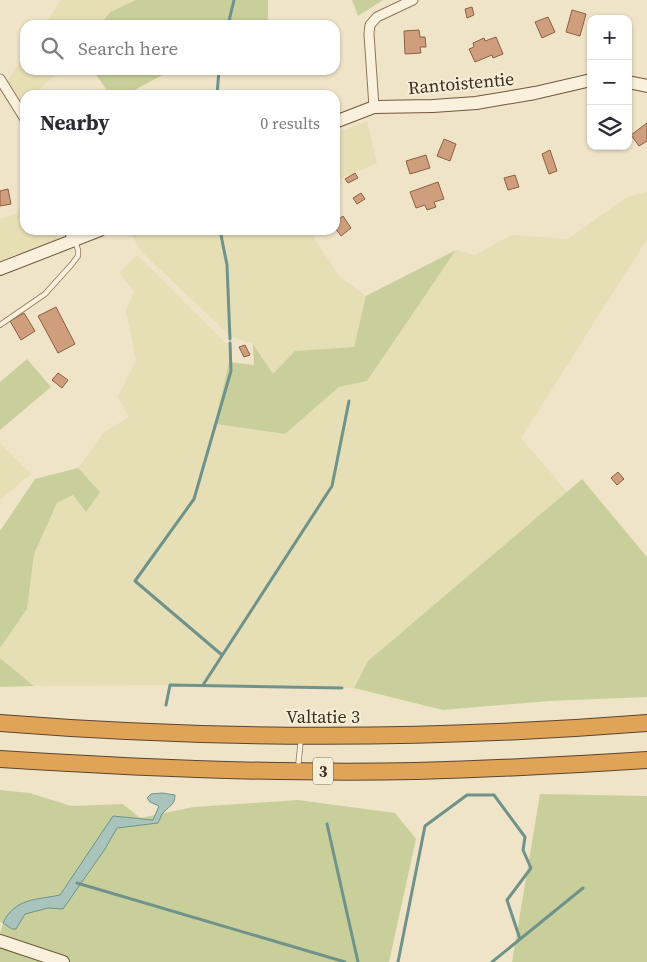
<!DOCTYPE html>
<meta charset="utf-8">
<style>
body{margin:0;font-family:"Source Serif 4",serif;background:#f7f7f7;color:#2b2b33}
.controls{position:absolute;right:15px;top:15px;display:grid;overflow:hidden;border-radius:10px;box-shadow:0 1px 4px #0004}
.controls button{width:45px;height:45px;display:grid;place-items:center;padding:0;border:0;border-bottom:1px solid #e1e1e2;background:#fff;color:#2b2b33;font:25px sans-serif}
.list{margin:0;padding:0;list-style:none}
h2{display:flex;justify-content:space-between;align-items:center;height:65px;margin:0;padding:0 20px;font-size:21px}
h2 small{font-size:16px;font-weight:400;color:#7c7c81}
.icon{flex:none;width:28px;height:28px;fill:none;stroke:currentColor;stroke-width:2;stroke-linecap:round;stroke-linejoin:round}
.map{position:relative;flex:none;width:647px;height:962px;overflow:hidden}
.search{position:absolute;background:#fff;box-shadow:0 1px 4px #0004;left:20px;top:20px;width:320px;height:55px;display:flex;align-items:center;gap:12px;box-sizing:border-box;padding:0 18px;border-radius:15px;color:#7c7c81;font-size:19px}
.panel{position:absolute;background:#fff;box-shadow:0 1px 4px #0004;left:20px;top:90px;width:320px;height:145px;border-radius:15px}
.map>svg:first-child{display:block}
.farmland{fill:#e6deb5}
.green{fill:#c9cf9b}
.water{fill:#a9c4bc;stroke:#6f938a}
.lines{fill:none;stroke-linecap:round;stroke-linejoin:round}
.stream{stroke:#6f938a;stroke-width:3}
.building{fill:#cf9f7d;stroke:#8d5f41}
.lane-casing{stroke:#8d765c;stroke-width:6}
.street-casing{stroke:#8d765c;stroke-width:11}
.secondary-casing{stroke:#6f573f;stroke-width:14}
.highway-casing{stroke:#5b4430;stroke-width:18}
.lane{stroke:#faf1dc;stroke-width:4.5}
.street{stroke:#faf1dc;stroke-width:9}
.secondary{stroke:#faf1dc;stroke-width:12}
.highway{stroke:#e0a458;stroke-width:16}
.labels{text-anchor:middle;dominant-baseline:central;stroke-width:4;stroke-linejoin:round;paint-order:stroke}
.shield{fill:#f7eed8;stroke:#756857;stroke-width:1}
.shield-label{font-size:16px;font-weight:bold;fill:#3d2e20}
.street-label{font-size:18px;fill:#3d2e20;stroke:#f7eed8}
</style>
<div class="map">
<svg width="647" height="962" viewBox="0 0 647 962">
<rect width="100%" height="100%" fill="#f0e4c8"/>
<path class="farmland" d="M61,0H136L110,12L100,25H44Z
M25,54V70H60L34,95H25L24,104L6,83Z
M367,121L377,163L335,181V134Z
M647,192V239L521,438L567,492L368,661L354,688L203,685L34,686L0,658V648L27,609L34,554L57,503L73,495L85,512L99,492L78,468L103,433L129,417L118,397L136,360L126,311L134,291L119,273L137,255L232,349L215,424L285,434L339,387L367,381L456,250L475,255L512,235L568,239L627,197Z
M25,210V230H58L57,240L0,261V219Z
M128,230H309L339,276L366,296L354,347L295,351L273,375L253,344L230,336L142,252Z
M0,443L31,474L0,500Z"/>
<path class="green" d="M136,0H268V20L258,25H100L110,12Z
M352,0H383L358,16Z
M93,70H172L125,95H110Z
M456,250L367,381L339,387L285,434L215,424L229,362L254,365L253,344L273,374L295,351L354,347L366,296Z
M27,359L51,387L0,430V382Z
M78,468L100,492L86,512L73,495L57,503L34,554L27,609L0,648V531L35,479Z
M582,479L647,557V697L550,701L443,710L354,688L368,661Z
M0,658L34,686L0,687Z
M0,790L30,793L71,806L123,804L140,818L194,807L298,800L395,813L416,839L389,962H0V933L3,923L0,922Z
M540,794L647,796V962H512Z"/>
<path class="water" d="M162,793L175,795C175,805 170,805 164,812C161,814 160,820 158,823L117,828L105,849L63,909L48,908L25,914L16,929H12L3,923C15,898 36,900 60,895L113,816L153,820L159,806L150,802L147,798L151,794Z"/>
<g class="lines">
<path class="stream" d="M228,25L234,0
M217,95L219,70
M220,230L227,265L230,339
M222,655L135,581L194,499L231,371L230,343
M203,685L332,486L349,401
M166,705L170,685L342,688
M327,824L358,962
M77,883L345,962
M398,962L425,826L467,795H494L525,837L523,850L531,868L507,900L520,939
M492,962L583,888"/>
</g>
<path class="building" d="M472,7L474,15L467,18L465,9Z
M572,10L586,14L580,36L566,32Z
M548,17L555,32L542,38L535,22Z
M419,30L420,37H425L426,47H420L421,53L405,54L404,31Z
M496,37L503,54L493,58L492,55L475,62L469,49L474,47L473,43L484,38L485,41Z
M647,123V141L639,146L631,135Z
M444,139L456,144L450,161L437,156Z
M550,150L557,171L549,174L542,154Z
M426,155L430,168L410,174L406,161Z
M355,173L358,178L348,183L345,179Z
M515,175L519,187L508,190L504,178Z
M438,182L444,199L434,202L436,207L427,210L425,205L416,208L410,192Z
M8,189L11,204L0,206V191Z
M361,193L365,199L357,204L353,198Z
M343,216L351,228L341,236L335,228V222Z
M56,307L75,344L58,353L38,316Z
M24,313L35,331L21,340L10,321Z
M245,345L250,355L244,357L239,347Z
M58,373L68,380L62,388L52,380Z
M618,472L624,479L617,485L611,478Z"/>
<g class="lines">
<g class="lane-casing">
<path id="lane" d="M0,325L45,294L72,264L78,256V250L75,241
M298,768L301,738"/>
</g>
<g class="street-casing">
<path id="street" d="M0,79L25,119
M374,107L369,34L370,25L377,17L413,0
M68,230L75,241"/>
</g>
<g class="secondary-casing">
<path id="secondary" d="M628,82L647,86
M335,122L374,107L433,106L476,103L535,93L591,80
M0,269L100,230
M0,941L63,962"/>
</g>
<g class="highway-casing">
<path id="highway" d="M0,723C215,740 432,740 647,723
M0,759C139,768 277,774 416,771C493,769 570,765 647,760"/>
</g>
<use href="#lane" class="lane"/>
<use href="#street" class="street"/>
<use href="#secondary" class="secondary"/>
<use href="#highway" class="highway"/>
</g>
<g class="labels">
<rect class="shield" x="313" y="757.5" width="20" height="27" rx="4"/>
<g class="shield-label">
<text x="323" y="771">3</text>
</g>
<g class="street-label">
<text transform="translate(461 83) rotate(-5)">Rantoistentie</text>
<text x="323" y="716">Valtatie 3</text>
</g>
</g>
</svg>
<div class="controls">
<button>+</button>
<button>−</button>
<button><svg class="icon" aria-label="layers" viewBox="0 0 24 24"><path d="M12 4l9 5-9 5-9-5zM3 14l9 5 9-5"/></svg></button>
</div>
<div class="search"><svg class="icon" aria-label="search" viewBox="0 0 24 24"><circle cx="10" cy="10" r="6"/><path d="M15 15l6 6"/></svg>Search here</div>
<section class="panel">
<h2>Nearby<small>0 results</small></h2>
<ul class="list">
</ul>
</section>
</div>
